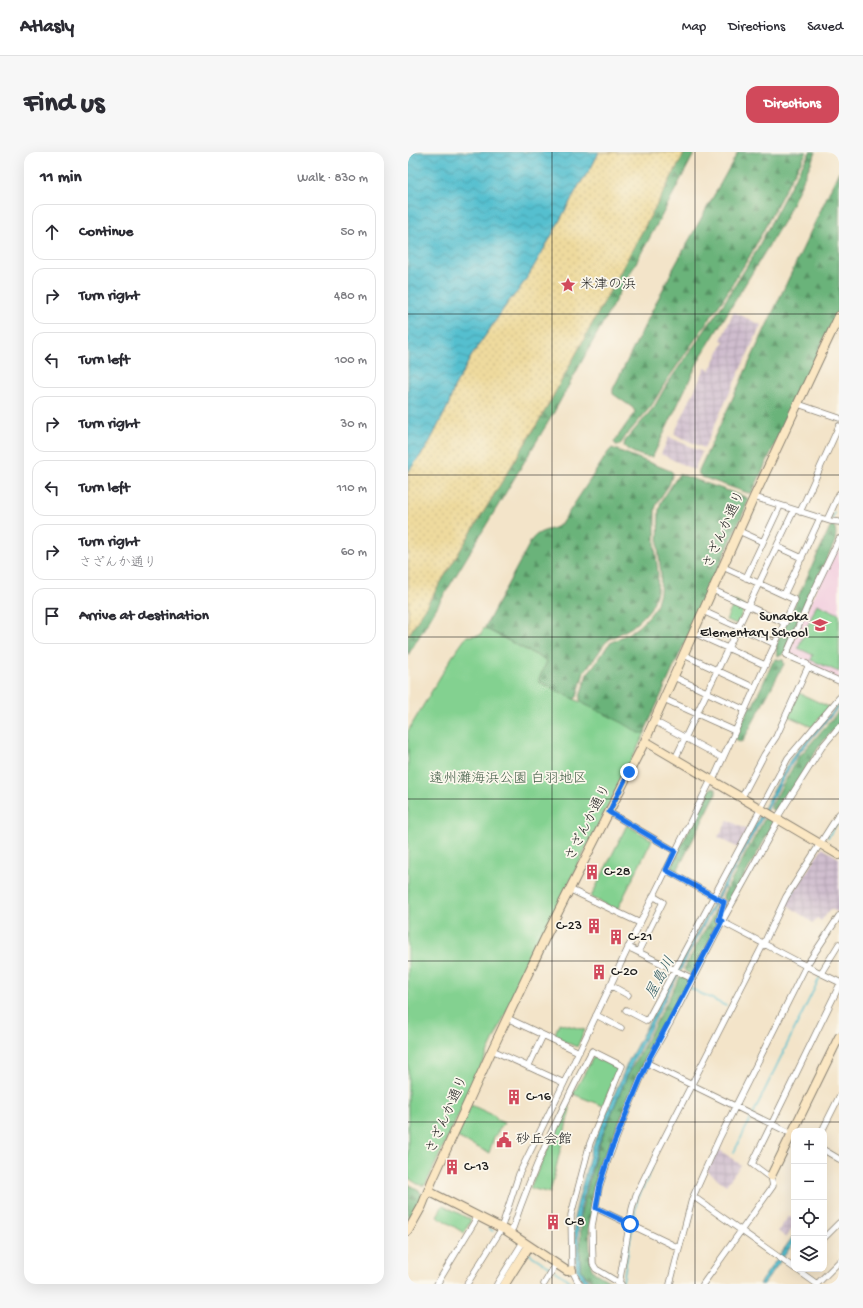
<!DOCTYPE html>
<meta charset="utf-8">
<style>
body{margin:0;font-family:"Gochi Hand","Klee One",sans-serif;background:#f7f7f7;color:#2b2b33}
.controls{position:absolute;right:12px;bottom:12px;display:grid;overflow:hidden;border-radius:8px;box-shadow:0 4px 16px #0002}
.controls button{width:36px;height:36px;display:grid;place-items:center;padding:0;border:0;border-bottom:1px solid #e1e1e2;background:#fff;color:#2b2b33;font:20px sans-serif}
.stop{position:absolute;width:12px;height:12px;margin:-9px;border:3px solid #1a73e8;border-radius:50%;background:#fff}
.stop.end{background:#1a73e8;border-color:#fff;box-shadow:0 1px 4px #0008}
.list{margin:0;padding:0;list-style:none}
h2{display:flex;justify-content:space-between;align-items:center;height:52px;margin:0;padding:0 16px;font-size:17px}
h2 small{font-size:13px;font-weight:400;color:#7c7c81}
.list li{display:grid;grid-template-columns:26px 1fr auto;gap:12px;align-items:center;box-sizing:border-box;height:56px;margin:0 8px 8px;padding:0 8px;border:1px solid #e1e1e2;border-radius:12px}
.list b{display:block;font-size:15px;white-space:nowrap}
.list p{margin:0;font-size:13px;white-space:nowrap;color:#7c7c81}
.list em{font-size:13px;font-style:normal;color:#7c7c81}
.icon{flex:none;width:22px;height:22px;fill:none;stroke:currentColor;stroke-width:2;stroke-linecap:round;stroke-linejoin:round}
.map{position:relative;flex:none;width:431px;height:1132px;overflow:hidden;border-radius:12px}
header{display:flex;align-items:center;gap:24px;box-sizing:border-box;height:56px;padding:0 20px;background:#fff;border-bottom:1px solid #e1e1e2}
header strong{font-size:19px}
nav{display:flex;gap:22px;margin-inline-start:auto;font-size:14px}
.intro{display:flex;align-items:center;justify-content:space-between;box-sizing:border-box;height:96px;padding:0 24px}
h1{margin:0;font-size:28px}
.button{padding:10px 18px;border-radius:12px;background:#d1495b;color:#fff;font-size:14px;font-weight:700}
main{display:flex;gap:24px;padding:0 24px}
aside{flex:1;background:#fff;border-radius:12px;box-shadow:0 4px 16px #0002}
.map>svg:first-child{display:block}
.built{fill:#f3cfdf}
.industrial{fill:url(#industrial-grid)}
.forest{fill:url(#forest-firs);stroke:#43684b}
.sand{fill:url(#sand-dots);stroke:#857b5d}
.green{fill:#83d190;stroke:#507656}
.water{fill:url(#water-waves);stroke:#386e76}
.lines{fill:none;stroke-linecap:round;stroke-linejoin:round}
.stream{stroke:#54bfcf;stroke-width:1.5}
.street-casing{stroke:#888072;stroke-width:7}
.secondary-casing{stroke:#888072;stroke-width:10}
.street{stroke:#fff;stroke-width:5.5}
.secondary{stroke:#fbe7c3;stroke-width:8}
.route{stroke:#1a73e8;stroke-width:5}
.grid{fill:none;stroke:#1c1c1c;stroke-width:1;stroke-opacity:0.55}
.labels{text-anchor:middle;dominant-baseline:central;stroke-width:3.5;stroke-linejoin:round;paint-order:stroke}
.poi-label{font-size:14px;fill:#1c1c1c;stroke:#fbf7ec;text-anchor:start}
.street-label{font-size:14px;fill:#1c1c1c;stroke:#fbf7ec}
.park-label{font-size:14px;fill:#405b45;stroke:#fbf7ec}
.water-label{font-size:15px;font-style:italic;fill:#325d64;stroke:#fbf7ec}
</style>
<header>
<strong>Atlasly</strong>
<nav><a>Map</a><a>Directions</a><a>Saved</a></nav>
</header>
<div class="intro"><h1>Find us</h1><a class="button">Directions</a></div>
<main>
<aside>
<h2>11 min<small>Walk · 830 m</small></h2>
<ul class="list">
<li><svg class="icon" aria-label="ahead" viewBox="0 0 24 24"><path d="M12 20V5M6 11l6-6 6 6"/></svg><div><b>Continue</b></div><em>50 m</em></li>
<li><svg class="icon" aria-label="right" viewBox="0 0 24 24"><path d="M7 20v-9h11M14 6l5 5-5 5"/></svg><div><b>Turn right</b></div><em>480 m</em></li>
<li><svg class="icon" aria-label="left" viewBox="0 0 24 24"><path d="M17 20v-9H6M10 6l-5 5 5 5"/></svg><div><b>Turn left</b></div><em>100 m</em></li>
<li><svg class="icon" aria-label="right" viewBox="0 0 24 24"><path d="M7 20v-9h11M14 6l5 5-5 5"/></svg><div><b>Turn right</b></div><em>30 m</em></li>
<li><svg class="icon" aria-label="left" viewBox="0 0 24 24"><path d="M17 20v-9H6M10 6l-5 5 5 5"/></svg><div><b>Turn left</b></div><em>110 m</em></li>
<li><svg class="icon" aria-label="right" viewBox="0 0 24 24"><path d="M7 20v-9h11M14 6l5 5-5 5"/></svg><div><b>Turn right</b><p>さざんか通り</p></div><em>60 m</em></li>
<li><svg class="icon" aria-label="arrive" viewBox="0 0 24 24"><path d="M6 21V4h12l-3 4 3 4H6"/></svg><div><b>Arrive at destination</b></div></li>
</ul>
</aside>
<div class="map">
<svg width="431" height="1132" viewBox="0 0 431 1132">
<defs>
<pattern id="industrial-grid" width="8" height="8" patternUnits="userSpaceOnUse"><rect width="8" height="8" fill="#cfbdce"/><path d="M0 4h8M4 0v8" fill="none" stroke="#b1a2b0"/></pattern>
<pattern id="forest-firs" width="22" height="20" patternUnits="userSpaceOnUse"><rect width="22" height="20" fill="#6ab37a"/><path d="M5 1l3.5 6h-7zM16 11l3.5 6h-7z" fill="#569163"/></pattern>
<pattern id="sand-dots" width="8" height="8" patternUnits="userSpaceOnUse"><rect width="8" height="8" fill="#eeda9e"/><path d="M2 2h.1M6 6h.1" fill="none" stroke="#ccba88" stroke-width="1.8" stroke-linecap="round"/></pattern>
<pattern id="water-waves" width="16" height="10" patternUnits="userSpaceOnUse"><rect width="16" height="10" fill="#54bfcf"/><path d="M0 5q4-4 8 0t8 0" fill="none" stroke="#459aa7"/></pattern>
</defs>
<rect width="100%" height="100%" fill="#fbf7ec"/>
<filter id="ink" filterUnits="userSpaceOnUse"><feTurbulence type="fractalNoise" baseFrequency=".025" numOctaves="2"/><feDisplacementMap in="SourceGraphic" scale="8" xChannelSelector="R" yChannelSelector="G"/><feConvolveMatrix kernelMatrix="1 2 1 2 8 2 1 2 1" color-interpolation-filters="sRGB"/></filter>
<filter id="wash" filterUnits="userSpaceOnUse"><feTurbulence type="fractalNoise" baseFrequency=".012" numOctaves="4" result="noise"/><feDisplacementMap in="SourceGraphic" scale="16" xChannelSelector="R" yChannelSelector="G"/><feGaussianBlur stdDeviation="0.9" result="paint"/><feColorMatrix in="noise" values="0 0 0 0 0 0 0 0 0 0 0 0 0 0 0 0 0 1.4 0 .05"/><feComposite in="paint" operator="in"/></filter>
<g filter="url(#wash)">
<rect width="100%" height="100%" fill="#f3e4c9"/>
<path class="built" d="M431,391V528L402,515L403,512L380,502L405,444Z"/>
<path class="industrial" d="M326,160L353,173L296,296L266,282L297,216L302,218L316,189L313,188Z
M261,285L294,300L286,318L253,302Z
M320,668L339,678L330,696L310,685Z
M414,696L431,706V761L423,757L413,769L409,766L405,771L378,752Z
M309,996L333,1013L318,1033L299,1019Z
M381,1064L386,1067V1074L378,1086L370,1079Z"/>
<path class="forest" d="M277,0H287L253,65L145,262L0,503V484L138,257Z
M330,0H399L382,28L343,102L314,149L257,231L244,253L217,285L212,293H208L206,290L227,260L225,256L205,242V237L265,117Z
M402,0H408L377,67L292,206L246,302L245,305C237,306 221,300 216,294L217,289L246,255L259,232L316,151L346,103L385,29Z
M431,19V155L344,341H340L294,325C291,323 290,322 291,318Z
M204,296L263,319L265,321L261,333L250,349L247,357V394L250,422L249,439L246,449L242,457L232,468L224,475L202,487L197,491L189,503L176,520L169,545L166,547L130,529L139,509L79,477L77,475L124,387C134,376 142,380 153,372L201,299Z
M271,322L338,345L341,348L236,581L233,582L174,551L172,548V545L179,522L191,507L200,493L204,490L221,481L230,475L242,463L248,455L252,440L253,423L250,394L251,358L253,350Z
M425,373C429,377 428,386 426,392L401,442L376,501L374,503L371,504L369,503L368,497L369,491L422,375Z
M368,507L375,508L376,512L335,589L331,590L327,586L341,555L345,553L365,510Z
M431,559V572L412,593L370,660H367L363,657V654L390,606Z
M305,635L308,637V642L269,719L267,721L262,716L301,638Z
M357,666H359L365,669V673L323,748L320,750L315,747V744Z
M312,750L314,751L308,776L285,820L282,822L277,819L276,817L277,815Z
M272,825L278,826L280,830L237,910L208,977L188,1036L181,1077L183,1115L186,1120L206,1132H190L179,1125L174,1119L172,1112L173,1060L190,995L216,931Z
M0,1032L11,1038L14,1043V1046L0,1072Z"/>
<path class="sand" d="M191,0H277L138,257L0,484V320L19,295L40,254L46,236L64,203L101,149L110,139L122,121L140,90L171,33L183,16Z"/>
<path class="green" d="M327,449L337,455L329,472L318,468Z
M409,452L431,462V520L403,508L405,503L390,496Z
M76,476L139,509L131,527V530L215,571L231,581H236L238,579L134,784L18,1032C12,1036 6,1029 0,1026V579L44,505L59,484L72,483Z
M391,541L421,555L404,575L380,564Z
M219,673L244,688L209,758L183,745Z
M151,871L177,878L169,895L146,885Z
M186,904L210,916V917L195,954L165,942Z
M160,952L162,957L142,1041L122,1036Z
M63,953L87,964L89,968L96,971L86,985L81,1001L49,985Z
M35,1053L63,1068L56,1081L29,1064Z"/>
<path class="water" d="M0,0H191L183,16L171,33L140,90L122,121L110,139L101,149L64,203L46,236L40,254L19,295L0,320Z
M431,552V555L392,600L382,615L292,781L225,910L189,995L173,1054L170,1073L172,1116L178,1126L187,1132H179L172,1126L168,1117L166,1066L169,1053L183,999L187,988L221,908L269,818L382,608L390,598Z
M386,1083V1090L356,1132H351Z"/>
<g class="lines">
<path class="stream" d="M424,367L426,360
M420,685L431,668
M379,749L386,737
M282,836L318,854
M345,962L413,823
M326,1000L344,964
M225,1071L229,1049L244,1016
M81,1077L85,1079
M120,1101L135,1111
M137,1112L143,1116
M147,1119L162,1129
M215,1129L224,1078"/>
</g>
</g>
<g filter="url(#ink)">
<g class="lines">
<g class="street-casing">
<path id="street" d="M390,252L431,266
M346,345L422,369L431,370
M392,360L431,274
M419,368L431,342
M331,379L355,390
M370,395L394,406
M338,426L372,354
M305,438L377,471
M376,443L412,366
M295,459L367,492
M286,481L357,513
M276,503L347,536
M400,515L431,529
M266,525L337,558
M256,547L327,579
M246,569L315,606
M267,607L386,358
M305,628L387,448L315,415
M334,645L356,603L368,585L400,515L399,512L378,503L404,443L431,387
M201,660L267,699
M369,666L414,595L431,575
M258,718L316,750L311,768L398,814L431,830
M161,737L232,771
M220,795L285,827
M230,800L255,750L245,744
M413,821L431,792
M202,833L220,843
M218,858L239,869L380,606L431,546
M188,863L213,876
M99,866L171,900
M84,898L156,931
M239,911L386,983
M120,915L135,883
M414,979L431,945
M416,998L431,1007
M286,1045L386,1116
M188,1056L271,1096
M101,1081L105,1076C125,1015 154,956 184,899L214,914L182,991L163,1063L164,1118L169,1128L172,1132
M416,1086L431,1071
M388,1117L409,1132
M29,1132L70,1064
M59,1132L91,1081L95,1071L111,1022L156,931L232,771L303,628
M89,1132L115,1090
M136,1132L148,1112
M211,1132L224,1057L228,1043L243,1012L358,787L378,745L431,662
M213,1132L188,1117L185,1112L184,1074L191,1036L200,1008L215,969L241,907L262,871L316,766L371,667
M262,1132L284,1047L311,987L398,814L431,764
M295,1132L365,1034L363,1024H360L344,1012L431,834
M409,1132L431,1110"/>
</g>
<g class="secondary-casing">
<path id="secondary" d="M237,589L431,703
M363,1024L431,885
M20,1039L99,1079L159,1119L164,1118
M0,1079L14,1054L24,1029L84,898L137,786L237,589L346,345L431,164
M97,1132L121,1094"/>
</g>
<use href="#street" class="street"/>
<use href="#secondary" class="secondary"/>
</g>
</g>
<g class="lines" filter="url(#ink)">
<path class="route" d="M221,620L201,660L267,699L258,718L316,750L311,768L314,769L312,773L241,907L203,998L192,1032L188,1056L222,1072"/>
</g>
<path class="grid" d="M144,0V1132M287,0V1132M0,162H431M0,323H431M0,485H431M0,647H431M0,809H431M0,970H431"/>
<defs>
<g id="sight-bare" transform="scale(1.2)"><path d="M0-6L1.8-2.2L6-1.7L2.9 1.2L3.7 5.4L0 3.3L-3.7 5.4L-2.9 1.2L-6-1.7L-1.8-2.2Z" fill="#d1495b" stroke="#fbf7ec" stroke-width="2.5" paint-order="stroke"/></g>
<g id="school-bare" transform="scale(1.2)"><path d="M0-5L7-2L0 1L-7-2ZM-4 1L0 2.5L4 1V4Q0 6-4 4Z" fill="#d1495b" stroke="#fbf7ec" stroke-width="2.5" paint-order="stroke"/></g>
<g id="building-bare" transform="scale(1.2)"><path d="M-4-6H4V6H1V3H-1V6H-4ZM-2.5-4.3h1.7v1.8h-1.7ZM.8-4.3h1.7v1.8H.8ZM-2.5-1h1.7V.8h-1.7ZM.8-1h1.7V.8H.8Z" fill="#d1495b" stroke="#fbf7ec" stroke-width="2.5" paint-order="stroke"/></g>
<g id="civic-bare" transform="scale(1.2)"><path d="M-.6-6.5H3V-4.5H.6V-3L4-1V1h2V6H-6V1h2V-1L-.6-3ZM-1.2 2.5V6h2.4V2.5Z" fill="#d1495b" stroke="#fbf7ec" stroke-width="2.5" paint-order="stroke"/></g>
</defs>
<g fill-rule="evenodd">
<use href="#sight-bare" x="160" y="133"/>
<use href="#school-bare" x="412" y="473"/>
<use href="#building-bare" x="184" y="720"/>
<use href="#building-bare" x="186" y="774"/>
<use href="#building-bare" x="208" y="785"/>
<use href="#building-bare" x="191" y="820"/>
<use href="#building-bare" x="106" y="945"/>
<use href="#civic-bare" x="96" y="988"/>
<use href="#building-bare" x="44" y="1015"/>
<use href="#building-bare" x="145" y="1070"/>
</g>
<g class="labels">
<g class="poi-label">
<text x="172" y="133">米津の浜</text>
<text x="400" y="465" text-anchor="end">Sunaoka<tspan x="400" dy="16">Elementary School</tspan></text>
<text x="196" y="720">C-28</text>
<text x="174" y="774" text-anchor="end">C-23</text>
<text x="220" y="785">C-21</text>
<text x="203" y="820">C-20</text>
<text x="118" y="945">C-16</text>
<text x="108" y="988">砂丘会館</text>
<text x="56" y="1015">C-13</text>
<text x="157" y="1070">C-8</text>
</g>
<g class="street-label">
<text transform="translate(317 378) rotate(-66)">さざんか通り</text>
<text transform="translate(181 671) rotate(-63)">さざんか通り</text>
<text transform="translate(40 963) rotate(-66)">さざんか通り</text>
</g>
<g class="park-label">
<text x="100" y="627">遠州灘海浜公園 白羽地区</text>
</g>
<g class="water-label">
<text transform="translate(253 826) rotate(-62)">屋島川</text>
</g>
</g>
</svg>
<div class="controls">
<button>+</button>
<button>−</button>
<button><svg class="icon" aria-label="locate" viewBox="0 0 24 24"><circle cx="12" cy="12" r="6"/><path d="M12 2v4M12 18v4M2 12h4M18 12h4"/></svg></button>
<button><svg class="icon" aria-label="layers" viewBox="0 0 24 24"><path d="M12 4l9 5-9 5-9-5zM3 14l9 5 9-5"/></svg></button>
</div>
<div class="stop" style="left:222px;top:1072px"></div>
<div class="stop end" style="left:221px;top:620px"></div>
</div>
</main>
